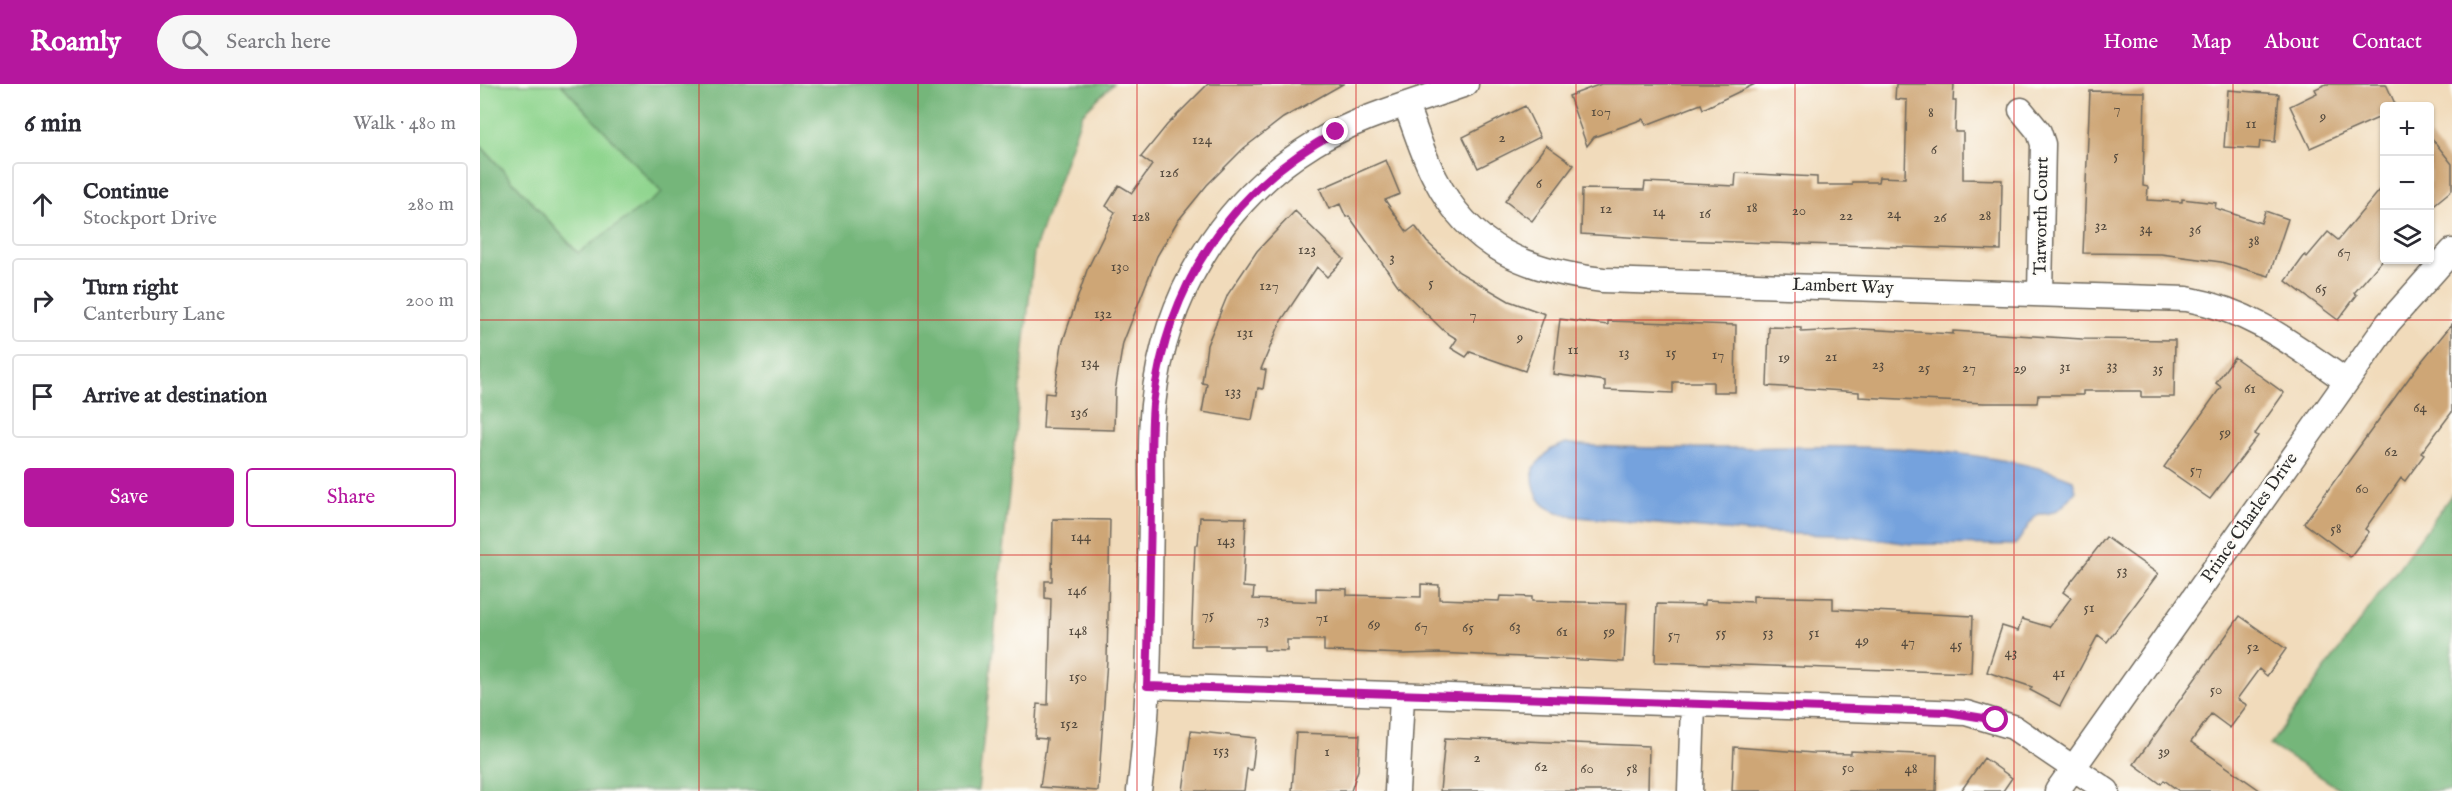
<!DOCTYPE html>
<meta charset="utf-8">
<style>
body{margin:0;font-family:"IM FELL English",serif;background:#f7f7f7;color:#2b2b33}
.controls{position:absolute;right:18px;top:18px;display:grid;overflow:hidden;border-radius:6px;box-shadow:0 2px 4px #0004}
.controls button{width:54px;height:54px;display:grid;place-items:center;padding:0;border:0;border-bottom:2px solid #e1e1e2;background:#fff;color:#2b2b33;font:30px sans-serif}
.stop{position:absolute;width:18px;height:18px;margin:-14px;border:4px solid #b5179e;border-radius:50%;background:#fff}
.stop.end{background:#b5179e;border-color:#fff;box-shadow:0 2px 6px #0008}
.list{margin:0;padding:0;list-style:none}
h2{display:flex;justify-content:space-between;align-items:center;height:78px;margin:0;padding:0 24px;font-size:26px}
h2 small{font-size:20px;font-weight:400;color:#7c7c81}
.list li{display:grid;grid-template-columns:39px 1fr auto;gap:18px;align-items:center;box-sizing:border-box;height:84px;margin:0 12px 12px;padding:0 12px;border:2px solid #e1e1e2;border-radius:6px}
.list b{display:block;font-size:22px;white-space:nowrap}
.list p{margin:0;font-size:20px;white-space:nowrap;color:#7c7c81}
.list em{font-size:20px;font-style:normal;color:#7c7c81}
.actions{display:flex;gap:12px;padding:18px 24px}
.actions a{flex:1;padding:14px 0;border:2px solid #b5179e;border-radius:6px;text-align:center;font-size:21px;color:#b5179e}
.actions .main{background:#b5179e;color:#fff}
.icon{flex:none;width:33px;height:33px;fill:none;stroke:currentColor;stroke-width:2;stroke-linecap:round;stroke-linejoin:round}
.map{position:relative;flex:none;width:1972px;height:707px;overflow:hidden}
header{display:flex;align-items:center;gap:36px;box-sizing:border-box;height:84px;padding:0 30px;background:#b5179e;color:#fff}
header strong{font-size:28px}
nav{display:flex;gap:33px;margin-inline-start:auto;font-size:21px}
.search{width:420px;height:54px;background:#f7f7f7;display:flex;align-items:center;gap:15px;box-sizing:border-box;padding:0 21px;border-radius:33px;color:#7c7c81;font-size:22px}
main{display:flex}
aside{flex:1;background:#fff}
.map>svg:first-child{display:block}
.green{fill:#90d58f;stroke:#5e805d;stroke-width:1.5}
.forest{fill:#74b67a;stroke:#507052;stroke-width:1.5}
.water{fill:#74a2dd;stroke:#506684;stroke-width:1.5}
.building{fill:#cea676}
.lines{fill:none;stroke-linecap:round;stroke-linejoin:round}
.street-casing{stroke:#70695d;stroke-width:27}
.street{stroke:#fff;stroke-width:24}
.route{stroke:#b5179e;stroke-width:8}
.grid{fill:none;stroke:#d62828;stroke-width:1.5;stroke-opacity:0.55}
.labels{text-anchor:middle;dominant-baseline:central;stroke-width:4.5;stroke-linejoin:round;paint-order:stroke}
.number-label{font-size:15px;fill:#544a3e}
.street-label{font-size:18px;fill:#2b2b2b;stroke:#fdfcf7}
</style>
<header>
<strong>Roamly</strong>
<div class="search"><svg class="icon" aria-label="search" viewBox="0 0 24 24"><circle cx="10" cy="10" r="6"/><path d="M15 15l6 6"/></svg>Search here</div>
<nav><a>Home</a><a>Map</a><a>About</a><a>Contact</a></nav>
</header>
<main>
<aside>
<h2>6 min<small>Walk · 480 m</small></h2>
<ul class="list">
<li><svg class="icon" aria-label="ahead" viewBox="0 0 24 24"><path d="M12 20V5M6 11l6-6 6 6"/></svg><div><b>Continue</b><p>Stockport Drive</p></div><em>280 m</em></li>
<li><svg class="icon" aria-label="right" viewBox="0 0 24 24"><path d="M7 20v-9h11M14 6l5 5-5 5"/></svg><div><b>Turn right</b><p>Canterbury Lane</p></div><em>200 m</em></li>
<li><svg class="icon" aria-label="arrive" viewBox="0 0 24 24"><path d="M6 21V4h12l-3 4 3 4H6"/></svg><div><b>Arrive at destination</b></div></li>
</ul>
<div class="actions"><a class="main">Save</a><a>Share</a></div>
</aside>
<div class="map">
<svg width="1972" height="707" viewBox="0 0 1972 707">
<rect width="100%" height="100%" fill="#fdfcf7"/>
<filter id="ink" filterUnits="userSpaceOnUse"><feTurbulence type="fractalNoise" baseFrequency=".0167" numOctaves="2"/><feDisplacementMap in="SourceGraphic" scale="12" xChannelSelector="R" yChannelSelector="G"/><feConvolveMatrix kernelMatrix="1 2 1 2 8 2 1 2 1" color-interpolation-filters="sRGB"/></filter>
<filter id="wash" filterUnits="userSpaceOnUse"><feTurbulence type="fractalNoise" baseFrequency=".008" numOctaves="4" result="noise"/><feDisplacementMap in="SourceGraphic" scale="24" xChannelSelector="R" yChannelSelector="G"/><feGaussianBlur stdDeviation="1.35" result="paint"/><feColorMatrix in="noise" values="0 0 0 0 0 0 0 0 0 0 0 0 0 0 0 0 0 1.4 0 .05"/><feComposite in="paint" operator="in"/></filter>
<g filter="url(#wash)">
<rect width="100%" height="100%" fill="#f1dbbb"/>
<path class="green" d="M0,0H81L183,109L98,169L0,61Z"/>
<path class="forest" d="M81,0H633L602,30L554,168L498,707H0V61L98,169L182,109Z
M1972,410V707H1863L1790,661Z"/>
<path class="water" d="M1086,359C1118,364 1149,363 1181,364C1286,366 1392,356 1496,372C1529,377 1561,382 1593,396L1596,407C1585,421 1577,431 1559,430C1547,439 1545,450 1535,461L1431,460L1373,452L1267,448L1098,433C1066,428 1051,418 1053,384L1070,366Z"/>
<g id="blocks">
<path class="building" d="M728,0H863L803,34L764,64L727,101L697,138L677,172L643,259L635,307L634,346L563,344L565,309L574,310L582,260L607,186L635,128L626,122L639,101L652,109L672,81L661,73L687,41Z
M1121,0H1275L1223,25L1221,20L1166,41L1163,35L1114,53L1107,62L1089,12Z
M1416,0H1474L1473,17H1476L1475,48H1483V95L1522,96L1521,166L1194,156L1101,150L1102,105L1164,106L1165,98L1255,102L1256,89L1337,93V101H1372V98H1398L1399,93L1425,94L1427,16L1415,15Z
M1846,0H1906L1916,22H1905V31L1830,64L1810,22L1837,9L1835,5Z
M1748,6L1799,10L1795,58L1780,57L1779,65L1744,63Z
M1610,7L1665,8L1663,102L1668,103L1667,116L1702,118V115L1736,119L1735,124L1781,139L1785,127L1808,135L1789,192L1741,178L1681,170L1603,169Z
M1045,22L1060,53L998,84L983,53Z
M1950,52L1972,80V106L1950,124Z
M1066,61L1094,81L1052,137L1025,117Z
M906,76L920,110L905,116L927,148L935,142L947,158L979,188L1029,217L1065,230L1045,287L990,268L986,273L971,264L977,255L964,247L919,203L869,132L866,133L860,120L849,125L840,105Z
M1905,100V173L1874,209L1877,211L1858,236L1806,197L1825,171L1827,173L1848,148L1858,156Z
M815,127L864,175L847,193L837,183L801,237L781,285L786,286L783,305L778,304L772,336L722,328L727,300L722,299L727,261L748,210L777,167Z
M1080,235L1128,241V237L1256,241L1255,308H1233V298H1193V309L1125,306V297L1073,290Z
M1972,240V328L1941,369L1944,371L1925,397L1921,394L1885,445L1889,448L1870,473L1824,439L1937,283Z
M1289,243L1321,244V248L1382,245L1473,250V247L1602,255L1695,256L1694,313H1661V307H1603V311H1558L1557,319H1504L1379,313V308L1287,302Z
M1754,273L1804,309L1775,350L1778,352L1730,415L1684,383L1741,303L1736,299Z
M720,433L766,434L763,503L774,504L773,515L836,518V504L867,505V511L941,513V500L959,501V515L1019,517L1020,512L1052,513V517L1147,519L1144,578L958,569L924,570L844,567V556H807V567L784,566V562H711L715,461H718Z
M573,435L630,436L627,576L618,707L560,703L567,655L555,654L557,620L568,621L571,515L565,514V497H572Z
M1626,453L1678,490L1627,558L1618,551L1580,622L1550,606L1552,603L1507,588L1522,542L1538,547L1542,535L1569,543L1591,514L1583,508Z
M1273,512L1353,514V525L1493,532L1491,589L1175,578L1177,520L1225,521V516L1273,518Z
M1760,532L1806,565L1787,592L1779,585L1757,615L1767,621L1750,644L1731,630L1711,658L1781,707H1699L1684,696L1681,700L1654,680Z
M711,647L776,654L772,686L767,685L764,707H703Z
M816,649L880,651L878,686L871,707H812Z
M965,654L1169,662L1168,707H960Z
M1254,663L1333,669L1371,670V667L1457,671L1456,707H1252Z
M1504,674L1532,694L1523,707H1481Z"/>
</g>
</g>
<g filter="url(#ink)">
<use href="#blocks" fill-opacity="0" stroke="#70695d" stroke-width="1.5"/>
<g class="lines">
<g class="street-casing">
<path id="street" d="M926,22C936,46 943,72 955,94C991,165 1048,187 1123,196L1707,215C1772,227 1814,261 1866,297
M1541,26L1559,48L1563,60L1560,209
M667,602L1486,629L1533,643L1627,707
M659,707C671,617 669,525 671,435C672,397 669,358 673,321C684,213 741,117 834,60C880,32 936,18 986,0
M917,707L922,613
M1210,707L1213,621
M1577,707L1908,239L1972,167"/>
</g>
<use href="#street" class="street"/>
</g>
</g>
<g class="lines" filter="url(#ink)">
<path class="route" d="M856,48C751,104 687,202 673,320C670,354 672,390 671,425C670,484 669,543 667,602L1467,628L1516,636"/>
</g>
<path class="grid" d="M219,0V707M438,0V707M657,0V707M876,0V707M1096,0V707M1315,0V707M1534,0V707M1753,0V707M0,236H1972M0,471H1972"/>
<g class="labels">
<g class="number-label">
<text x="1637" y="24">7</text>
<text x="1121" y="27">107</text>
<text x="1451" y="28">8</text>
<text x="1843" y="32">9</text>
<text x="1771" y="39">11</text>
<text x="1022" y="53">2</text>
<text x="722" y="55">124</text>
<text x="1454" y="65">6</text>
<text x="1636" y="71">5</text>
<text x="689" y="88">126</text>
<text x="1059" y="99">6</text>
<text x="1272" y="123">18</text>
<text x="1126" y="124">12</text>
<text x="1319" y="126">20</text>
<text x="1179" y="127">14</text>
<text x="1225" y="129">16</text>
<text x="1414" y="129">24</text>
<text x="1366" y="131">22</text>
<text x="1505" y="131">28</text>
<text x="661" y="132">128</text>
<text x="1460" y="133">26</text>
<text x="1621" y="141">32</text>
<text x="1666" y="144">34</text>
<text x="1715" y="145">36</text>
<text x="1774" y="156">38</text>
<text x="827" y="165">123</text>
<text x="1864" y="168">67</text>
<text x="912" y="173">3</text>
<text x="640" y="182">130</text>
<text x="951" y="198">5</text>
<text x="789" y="201">127</text>
<text x="1841" y="204">65</text>
<text x="623" y="229">132</text>
<text x="993" y="230">7</text>
<text x="765" y="248">131</text>
<text x="1040" y="253">9</text>
<text x="1093" y="265">11</text>
<text x="1144" y="268">13</text>
<text x="1191" y="268">15</text>
<text x="1238" y="270">17</text>
<text x="1351" y="272">21</text>
<text x="1304" y="273">19</text>
<text x="610" y="278">134</text>
<text x="1398" y="280">23</text>
<text x="1632" y="281">33</text>
<text x="1585" y="282">31</text>
<text x="1444" y="283">25</text>
<text x="1489" y="283">27</text>
<text x="1540" y="284">29</text>
<text x="1678" y="284">35</text>
<text x="1770" y="304">61</text>
<text x="753" y="307">133</text>
<text x="1940" y="323">64</text>
<text x="599" y="328">136</text>
<text x="1745" y="348">59</text>
<text x="1911" y="367">62</text>
<text x="1716" y="385">57</text>
<text x="1882" y="404">60</text>
<text x="1856" y="444">58</text>
<text x="601" y="452">144</text>
<text x="746" y="456">143</text>
<text x="1642" y="486">53</text>
<text x="597" y="506">146</text>
<text x="1609" y="523">51</text>
<text x="728" y="530">75</text>
<text x="842" y="533">71</text>
<text x="783" y="535">73</text>
<text x="894" y="540">69</text>
<text x="941" y="542">67</text>
<text x="1035" y="542">63</text>
<text x="988" y="543">65</text>
<text x="598" y="546">148</text>
<text x="1082" y="547">61</text>
<text x="1129" y="547">59</text>
<text x="1241" y="548">55</text>
<text x="1288" y="548">53</text>
<text x="1334" y="548">51</text>
<text x="1194" y="550">57</text>
<text x="1382" y="556">49</text>
<text x="1428" y="557">47</text>
<text x="1476" y="560">45</text>
<text x="1773" y="562">52</text>
<text x="1531" y="568">43</text>
<text x="1579" y="588">41</text>
<text x="598" y="592">150</text>
<text x="1736" y="605">50</text>
<text x="589" y="639">152</text>
<text x="741" y="666">153</text>
<text x="847" y="667">1</text>
<text x="1684" y="667">39</text>
<text x="997" y="673">2</text>
<text x="1061" y="682">62</text>
<text x="1368" y="683">50</text>
<text x="1107" y="684">60</text>
<text x="1152" y="684">58</text>
<text x="1431" y="684">48</text>
</g>
<g class="street-label">
<text transform="translate(1562 132) rotate(-89)">Tarworth Court</text>
<text transform="translate(1363 203) rotate(2)">Lambert Way</text>
<text transform="translate(1770 434) rotate(-55)">Prince Charles Drive</text>
</g>
</g>
</svg>
<div class="controls">
<button>+</button>
<button>−</button>
<button><svg class="icon" aria-label="layers" viewBox="0 0 24 24"><path d="M12 4l9 5-9 5-9-5zM3 14l9 5 9-5"/></svg></button>
</div>
<div class="stop" style="left:1516px;top:636px"></div>
<div class="stop end" style="left:856px;top:48px"></div>
</div>
</main>
